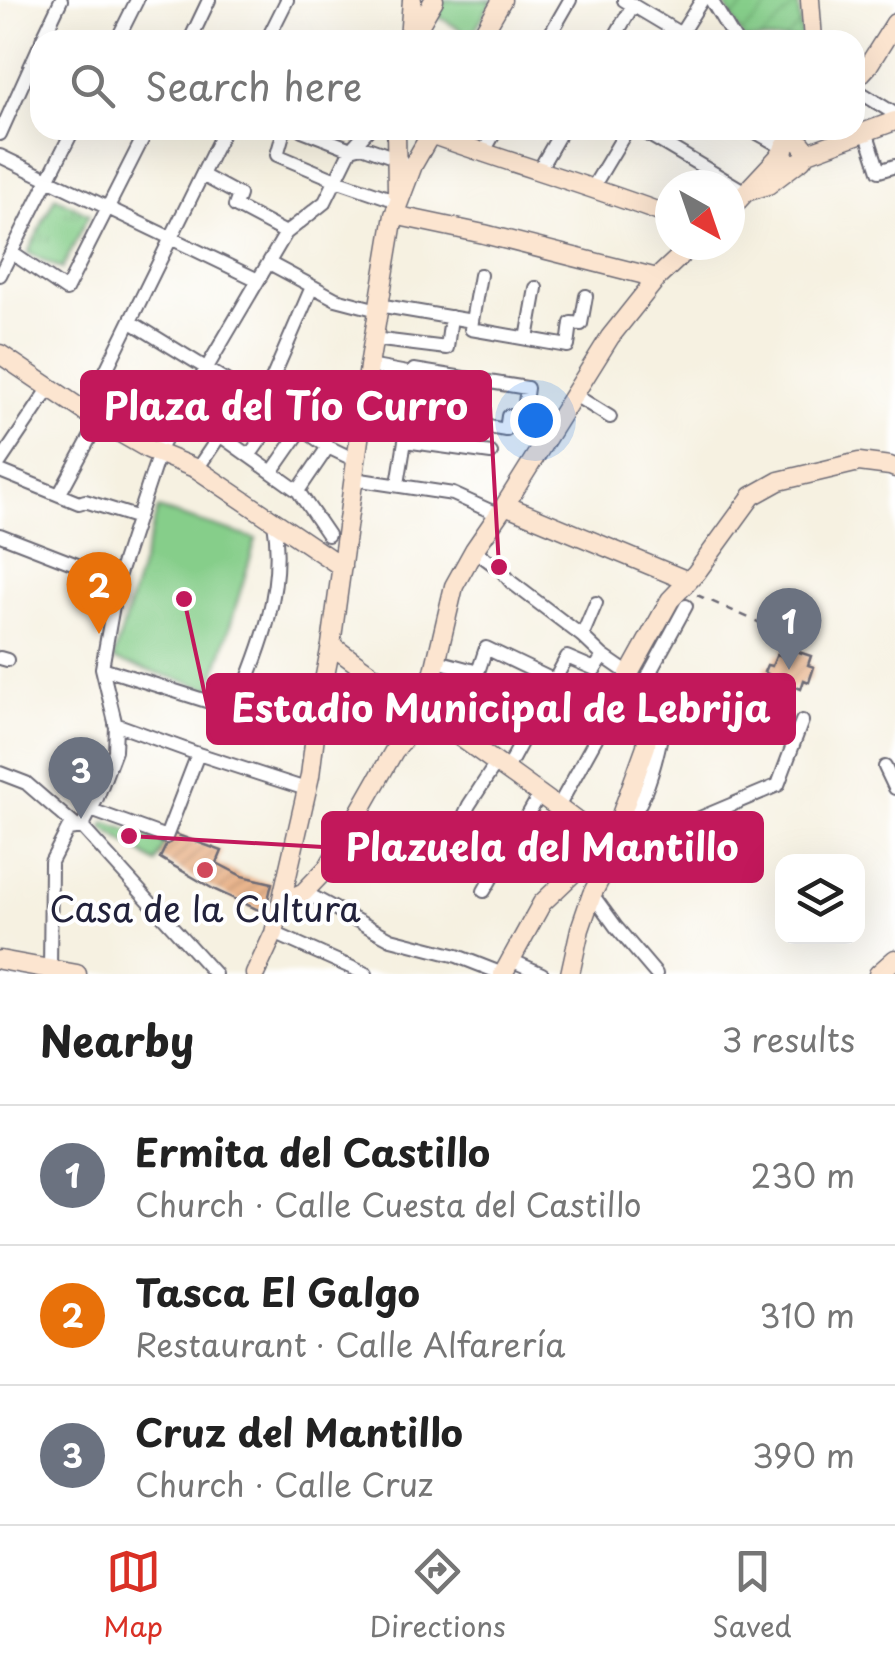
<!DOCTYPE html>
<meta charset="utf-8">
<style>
body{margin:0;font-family:"Playpen Sans",sans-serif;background:#f6f6f6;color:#222}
.controls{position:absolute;right:30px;bottom:30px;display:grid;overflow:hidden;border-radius:20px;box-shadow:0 10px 40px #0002}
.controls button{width:90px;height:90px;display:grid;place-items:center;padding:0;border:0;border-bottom:2px solid #e0e0e0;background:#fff;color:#222;font:50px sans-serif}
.compass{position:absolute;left:655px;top:170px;width:90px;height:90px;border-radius:50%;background:#fff;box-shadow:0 10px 40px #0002;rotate:140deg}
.you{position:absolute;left:535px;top:420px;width:35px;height:35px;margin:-25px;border:8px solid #fff;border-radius:50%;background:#1a73e8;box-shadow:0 0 0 15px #1a73e833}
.badge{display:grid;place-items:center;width:65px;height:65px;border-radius:50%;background:#d93025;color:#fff;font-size:32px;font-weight:700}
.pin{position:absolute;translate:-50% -82px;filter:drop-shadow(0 2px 5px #0008)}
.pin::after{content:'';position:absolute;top:52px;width:35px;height:30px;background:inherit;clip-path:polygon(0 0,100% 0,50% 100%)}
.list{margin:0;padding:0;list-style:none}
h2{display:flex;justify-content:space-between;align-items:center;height:130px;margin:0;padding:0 40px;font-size:42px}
h2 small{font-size:32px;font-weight:400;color:#767676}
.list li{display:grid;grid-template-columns:65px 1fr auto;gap:30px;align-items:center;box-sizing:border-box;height:140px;padding:0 40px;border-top:2px solid #e0e0e0}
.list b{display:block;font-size:38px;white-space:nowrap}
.list p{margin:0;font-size:32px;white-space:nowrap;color:#767676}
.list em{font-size:32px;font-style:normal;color:#767676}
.icon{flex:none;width:55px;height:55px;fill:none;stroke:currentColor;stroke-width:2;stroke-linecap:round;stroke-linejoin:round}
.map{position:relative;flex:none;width:895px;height:974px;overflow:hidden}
.search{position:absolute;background:#fff;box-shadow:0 10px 40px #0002;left:30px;right:30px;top:30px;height:110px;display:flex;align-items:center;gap:25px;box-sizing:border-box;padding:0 35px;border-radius:30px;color:#767676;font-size:38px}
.sheet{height:550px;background:#fff}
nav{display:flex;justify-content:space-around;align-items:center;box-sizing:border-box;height:140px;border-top:2px solid #e0e0e0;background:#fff;font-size:28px;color:#767676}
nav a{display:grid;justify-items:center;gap:5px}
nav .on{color:#d93025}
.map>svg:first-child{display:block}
.grass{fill:#86ce8a;stroke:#547862;stroke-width:2.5}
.park{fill:url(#park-tufts);stroke:#547862;stroke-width:2.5}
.garden{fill:url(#garden-furrows);stroke:#547862;stroke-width:2.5}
.building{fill:url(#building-hatch)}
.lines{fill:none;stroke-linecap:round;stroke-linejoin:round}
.street-casing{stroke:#6c6a75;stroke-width:16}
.secondary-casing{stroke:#6c6a75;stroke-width:21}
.path{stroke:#6c6a75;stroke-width:2.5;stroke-dasharray:8 8;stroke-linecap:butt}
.street{stroke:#fff;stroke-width:12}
.secondary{stroke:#fce5d0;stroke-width:18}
.poi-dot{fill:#d1495b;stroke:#fff;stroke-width:4}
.labels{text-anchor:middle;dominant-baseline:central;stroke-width:8;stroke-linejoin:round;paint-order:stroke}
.poi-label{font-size:35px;fill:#22223b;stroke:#fff}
.leader{fill:none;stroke:#c2185b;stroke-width:4}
.callout-dot{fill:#c2185b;stroke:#fff;stroke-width:4}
.callout{fill:#c2185b;stroke:#c2185b;stroke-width:4}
.callout-label{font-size:38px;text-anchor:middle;font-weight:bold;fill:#fff}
</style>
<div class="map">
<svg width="895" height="974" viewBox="0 0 895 974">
<defs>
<pattern id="park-tufts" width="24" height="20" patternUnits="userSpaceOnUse" patternTransform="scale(2.5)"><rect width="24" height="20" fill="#86ce8a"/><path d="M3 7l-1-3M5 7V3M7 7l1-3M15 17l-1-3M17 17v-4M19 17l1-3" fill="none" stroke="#73b178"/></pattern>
<pattern id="garden-furrows" width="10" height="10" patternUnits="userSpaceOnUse" patternTransform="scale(2.5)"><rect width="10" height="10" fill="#86ce8a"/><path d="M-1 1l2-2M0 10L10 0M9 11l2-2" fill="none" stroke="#73b178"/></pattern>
<pattern id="building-hatch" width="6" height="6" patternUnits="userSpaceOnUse" patternTransform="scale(2.5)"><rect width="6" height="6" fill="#e9b58d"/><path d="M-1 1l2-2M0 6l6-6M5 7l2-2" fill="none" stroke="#c89b7b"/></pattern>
</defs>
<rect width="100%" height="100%" fill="#fff"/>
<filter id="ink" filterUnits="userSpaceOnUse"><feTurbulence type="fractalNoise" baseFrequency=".01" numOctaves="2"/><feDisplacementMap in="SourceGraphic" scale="20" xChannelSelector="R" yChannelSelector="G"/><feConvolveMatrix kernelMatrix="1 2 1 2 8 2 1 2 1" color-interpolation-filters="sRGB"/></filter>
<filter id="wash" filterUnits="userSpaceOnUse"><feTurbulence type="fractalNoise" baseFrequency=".0048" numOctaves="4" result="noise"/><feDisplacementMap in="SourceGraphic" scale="40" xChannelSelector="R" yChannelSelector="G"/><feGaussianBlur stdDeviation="2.25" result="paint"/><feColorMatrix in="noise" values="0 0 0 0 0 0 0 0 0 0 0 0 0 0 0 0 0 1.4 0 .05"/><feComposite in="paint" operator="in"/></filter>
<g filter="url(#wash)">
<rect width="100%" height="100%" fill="#f6f1e1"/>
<path class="grass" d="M158,509L256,539L211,689L113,660Z"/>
<path class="park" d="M445,0H493L471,36L436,15Z
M55,197L89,214L62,269L28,253Z
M105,822L165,843L156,863L103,828Z"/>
<path class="garden" d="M722,0H798L802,40H744Z"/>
<g id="blocks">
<path class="building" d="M784,647L811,656L808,665L814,667L809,682L804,680L801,689L794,686L791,693L773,686L775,680L767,678L768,674L764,672L767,665L772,666L777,654L782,656Z
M172,833L222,851L217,863L242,876L272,883L265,913L215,890L160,858Z"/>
</g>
</g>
<g filter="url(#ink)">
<use href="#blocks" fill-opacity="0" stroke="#6c6a75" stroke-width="2.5"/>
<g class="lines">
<g class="street-casing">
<path id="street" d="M624,0L681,34
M711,0L735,40
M678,38L702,0
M42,40L61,0
M117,40L137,0
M190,40L209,0
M267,40L287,0
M547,40L570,0
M613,40L633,5
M855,89L895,114
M302,130L351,149L362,146L401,160
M641,130L747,193
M752,130L784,148
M789,130L794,136
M866,131L879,171L895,166
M0,134L40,45
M283,134L277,155L336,180L397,201
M483,153L496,130
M0,156L258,280
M539,170L562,130
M202,175L239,195L235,206L286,233
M593,187L627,130
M12,253L66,290L147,130
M269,263L336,299L378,310
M0,275L73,130
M378,305L472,321L471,329L568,346L571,323L581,324L586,296
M472,321L480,275
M131,322L248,394L265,402L328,447L355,460
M373,339L447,348L451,317
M527,339L536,288
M369,366L413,374L414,370L527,388L523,418L508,416L506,430L453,421
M273,377L318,399L364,407
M573,394L610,417
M261,400L273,377L312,287
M85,413L224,130
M221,436L298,491L328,535
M450,447L459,377
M249,456L280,412
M0,462L49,389
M197,469L248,394
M0,471L79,503L85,501L136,517
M272,472L302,429
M354,479L453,494L497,514
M398,484L405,441L491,453
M298,491L328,447
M59,495L99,421
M0,535L111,578L118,577
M474,550L501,570L511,582L582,636L603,656L629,674
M686,606L649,674L711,704
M582,636L596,603
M0,658L7,660
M437,661L478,672L486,648L555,681
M102,668L235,710L256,718
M235,710C261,649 285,588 274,522
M115,724L198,754L306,789
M885,767L895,788
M507,769L567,657L595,669L603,656
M0,773L26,783L78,828
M558,807L625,686
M91,810L166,837L198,754
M82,827L215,974
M615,836C641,816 653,773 660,741C665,718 660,709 673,687
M453,840L469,805L497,762
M608,864L631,847L778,785L802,721
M484,891L540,794
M304,892L391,939L457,956L503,974
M592,894L616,927L656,974
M274,933L366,974
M511,960L542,974
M50,973L51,862L68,829L82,827L97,798L115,751L116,726L102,668L118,577L162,444L286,233L325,202L351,149L368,130"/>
</g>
<g class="secondary-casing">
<path id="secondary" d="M810,0L813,40
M409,39L412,0
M411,40L434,0
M479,40L502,0
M855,80L868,66L895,23
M396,130L397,191
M430,134C510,163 591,186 670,216
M783 152a11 11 0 1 1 22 0a11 11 0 1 1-22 0Z
M805,154L895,121
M749,191L768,185L797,163
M730,209L784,151
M394,215L484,234L657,278
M0,354L99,421L148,449L197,469L342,567
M505,505L688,581
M331,645C422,712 516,774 605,843
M281,903L304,892L328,867L394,751L424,714L454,586L474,550L505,505L610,337L657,278L692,245
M0,960L77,974
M255,974L274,933L310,776L318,711L331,645L369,366L394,215L413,165L433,130
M503,974L542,903L605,843L620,818L646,746L650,702L625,686L629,674L670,600L696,573L752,496L779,481L859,462L890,466L895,468
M570,974L580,929L592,894L608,864L605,843
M878,974L895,959"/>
</g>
<path class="path" d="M697,595L783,633"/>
<use href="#street" class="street"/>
<use href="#secondary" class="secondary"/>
</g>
</g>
<circle class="poi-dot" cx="205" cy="870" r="10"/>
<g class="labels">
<g class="poi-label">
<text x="205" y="907">Casa de la Cultura</text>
</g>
</g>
<path class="leader" d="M499 567L490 406M184 599L208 709M129 836L323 847"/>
<g class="callout-dot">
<circle cx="499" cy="567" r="10"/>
<circle cx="184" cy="599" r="10"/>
<circle cx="129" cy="836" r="10"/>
</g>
<g class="callout">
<rect x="82" y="372" width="408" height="68" rx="10"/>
<rect x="208" y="675" width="586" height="68" rx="10"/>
<rect x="323" y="813" width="439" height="68" rx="10"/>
</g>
<g class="callout-label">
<text x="286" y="420">Plaza del Tío Curro</text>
<text x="501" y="722">Estadio Municipal de Lebrija</text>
<text x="542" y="861">Plazuela del Mantillo</text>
</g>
</svg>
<div class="controls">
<button><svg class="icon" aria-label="layers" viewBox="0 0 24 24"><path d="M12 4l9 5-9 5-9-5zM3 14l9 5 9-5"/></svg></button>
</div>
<svg class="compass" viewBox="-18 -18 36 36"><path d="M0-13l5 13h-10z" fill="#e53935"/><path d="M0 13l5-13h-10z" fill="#767676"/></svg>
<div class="you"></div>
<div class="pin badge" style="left:789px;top:670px;background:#6b7280">1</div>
<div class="pin badge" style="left:99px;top:634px;background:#e8710a">2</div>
<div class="pin badge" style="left:81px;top:819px;background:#6b7280">3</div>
<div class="search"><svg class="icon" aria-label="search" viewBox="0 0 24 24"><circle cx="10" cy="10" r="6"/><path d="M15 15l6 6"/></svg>Search here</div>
</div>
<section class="sheet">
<h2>Nearby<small>3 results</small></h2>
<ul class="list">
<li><span class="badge" style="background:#6b7280">1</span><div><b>Ermita del Castillo</b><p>Church · Calle Cuesta del Castillo</p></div><em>230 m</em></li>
<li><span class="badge" style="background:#e8710a">2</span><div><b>Tasca El Galgo</b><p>Restaurant · Calle Alfarería</p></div><em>310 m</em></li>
<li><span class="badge" style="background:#6b7280">3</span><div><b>Cruz del Mantillo</b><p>Church · Calle Cruz</p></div><em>390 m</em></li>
</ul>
</section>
<nav>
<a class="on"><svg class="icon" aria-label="map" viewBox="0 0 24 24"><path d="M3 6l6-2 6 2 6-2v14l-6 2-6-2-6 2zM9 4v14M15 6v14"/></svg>Map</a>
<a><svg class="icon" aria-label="directions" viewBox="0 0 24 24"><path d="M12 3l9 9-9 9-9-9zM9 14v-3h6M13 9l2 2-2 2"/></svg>Directions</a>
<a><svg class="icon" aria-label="saved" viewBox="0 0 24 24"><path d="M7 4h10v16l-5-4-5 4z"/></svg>Saved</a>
</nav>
